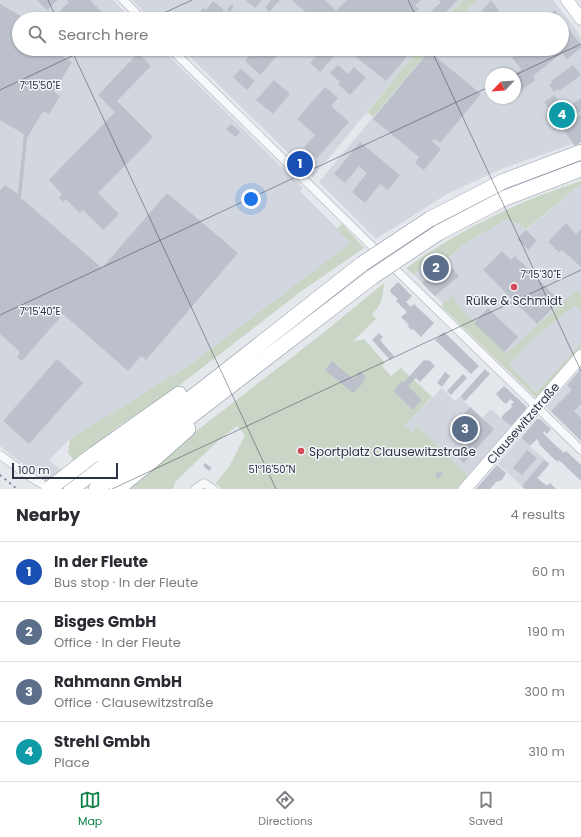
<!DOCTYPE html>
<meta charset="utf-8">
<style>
body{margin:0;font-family:Poppins,sans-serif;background:#f2f2f3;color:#2b2b33}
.compass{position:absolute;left:485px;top:68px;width:36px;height:36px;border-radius:50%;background:#fff;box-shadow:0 1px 3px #0004;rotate:245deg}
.scale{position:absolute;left:12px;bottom:10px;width:106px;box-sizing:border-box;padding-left:4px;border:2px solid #2b3445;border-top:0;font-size:11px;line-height:14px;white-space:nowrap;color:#2b3445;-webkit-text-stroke:3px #f4f6f9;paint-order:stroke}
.you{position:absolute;left:251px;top:199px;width:14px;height:14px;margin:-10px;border:3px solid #fff;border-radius:50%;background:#1a73e8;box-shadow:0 0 0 6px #1a73e833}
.badge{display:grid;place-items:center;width:26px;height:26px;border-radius:50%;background:#0b8043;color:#fff;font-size:13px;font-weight:700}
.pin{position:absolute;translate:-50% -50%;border:2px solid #fff;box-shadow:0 1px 4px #0006}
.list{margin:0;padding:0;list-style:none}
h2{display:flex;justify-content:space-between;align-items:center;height:52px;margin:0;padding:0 16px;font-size:17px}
h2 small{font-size:13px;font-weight:400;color:#7c7c81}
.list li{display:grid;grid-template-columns:26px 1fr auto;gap:12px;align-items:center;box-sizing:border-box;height:60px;padding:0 16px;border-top:1px solid #e1e1e2}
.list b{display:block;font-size:15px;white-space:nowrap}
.list p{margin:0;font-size:13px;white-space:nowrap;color:#7c7c81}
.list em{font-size:13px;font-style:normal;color:#7c7c81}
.icon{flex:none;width:22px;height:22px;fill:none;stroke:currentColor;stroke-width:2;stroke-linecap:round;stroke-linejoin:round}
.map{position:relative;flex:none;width:581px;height:489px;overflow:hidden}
.search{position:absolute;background:#fff;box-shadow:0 1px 3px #0004;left:12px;right:12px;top:12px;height:44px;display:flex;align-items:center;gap:10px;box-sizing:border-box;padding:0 14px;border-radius:22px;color:#7c7c81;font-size:15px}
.sheet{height:292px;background:#fff}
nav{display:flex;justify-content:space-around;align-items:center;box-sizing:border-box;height:56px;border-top:1px solid #e1e1e2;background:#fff;font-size:11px;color:#7c7c81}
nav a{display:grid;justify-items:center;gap:2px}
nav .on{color:#0b8043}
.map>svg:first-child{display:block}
.built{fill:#d2d6de;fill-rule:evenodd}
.green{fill:#c9d6c5}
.building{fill:#bbc0ca}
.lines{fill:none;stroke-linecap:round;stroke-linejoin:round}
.street-casing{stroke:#a9aeb7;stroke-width:9}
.secondary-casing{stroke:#a9aeb7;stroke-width:13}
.highway-casing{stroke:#8b94a3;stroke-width:16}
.street{stroke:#f7f8fa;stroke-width:8}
.secondary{stroke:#fff;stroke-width:12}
.highway{stroke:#fff;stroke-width:15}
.rail{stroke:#7d8696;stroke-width:2;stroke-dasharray:2 4;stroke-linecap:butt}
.highway-bridge-casing{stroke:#8b94a3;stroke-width:16;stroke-linecap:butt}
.highway-bridge{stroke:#fff;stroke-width:15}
.ticks{fill:none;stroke:#2b3445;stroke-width:1;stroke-opacity:0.45}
.poi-dot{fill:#d1495b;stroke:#f4f6f9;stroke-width:1.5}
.labels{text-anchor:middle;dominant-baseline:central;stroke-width:3;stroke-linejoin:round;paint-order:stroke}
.poi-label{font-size:12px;fill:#2b3445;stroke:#f4f6f9}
.street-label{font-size:12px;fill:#2b3445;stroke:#f4f6f9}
.ticks-label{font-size:10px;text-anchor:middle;fill:#2b3445;stroke:#f4f6f9;stroke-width:3;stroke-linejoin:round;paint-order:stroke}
</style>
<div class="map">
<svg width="581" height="489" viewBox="0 0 581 489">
<rect width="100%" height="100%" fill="#e4e7ec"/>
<path class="built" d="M0,0H113L132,19H19V49H162L303,188L300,191L352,243L188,366L70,439L49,460L61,470L47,481L17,460L0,446Z
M132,0H463L445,19H151Z
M477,0H553L576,30L581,38V141L501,169L447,194L376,239L319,182L430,49H562V19H457ZM491,74H515V98H491Z
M182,49H419L313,177Z
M581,184V344L536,396L414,275L435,250L447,261L465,243L506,220L521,225L527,229Z
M581,368V441L546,407Z
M442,388L455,401L459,397L482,418L491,409L511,427L468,476L417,426L412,432L405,425Z
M520,438L550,464L528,489H525L498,464Z"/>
<path class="green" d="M463,0H477L457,19H445Z
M419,49H430L373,117L369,113L365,115Z
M581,181V184L526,229L521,225L506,220L465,243L446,261L435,250L414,275L406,268C460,230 518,201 581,181Z
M342,224L364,248L303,290L176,388L120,425L74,461L68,453L70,439L188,366L351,243L337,229Z
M384,283C383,295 382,306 372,314L376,319L352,342L364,339L385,363L382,366L391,376L401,368L432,397L405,425L412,432L417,426L468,476L457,489H222L216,483L229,467L245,435L237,426L218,441L175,482L173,489H130L199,429L322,334Z
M577,290L581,296V311L575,305L531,340L509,365L536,393L581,343V348L538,396L535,397L441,306L452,296L462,310L506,354Z"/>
<path class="building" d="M37,0H58L47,10Z
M67,0H90L109,19H52L69,2Z
M246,0H262L255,8Z
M271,0H280L269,12L265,7Z
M292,0H325L336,11L347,0H421L415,6L419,9L409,19H391L389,17L387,19L380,12L374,19H313Z
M438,0H458L439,19H423L441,2Z
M491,0L499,11L494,16L497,19H479L477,17Z
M213,1L224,10L216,19H211L206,15L202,19H194L203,8L206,10Z
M0,4L26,19H19V49H51L72,62L54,92L60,96L49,114L43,111L27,138L21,198L102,268L167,193L238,253L146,360L141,356L128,371L63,314L22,361L17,357L20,352L0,334V190L5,185L18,194L24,134L0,120Z
M232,4L234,7L230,12L227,10Z
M555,10L561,19H543Z
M562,20L581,45V48L567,59L562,53L533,76L535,80L518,93L515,90V74L521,69L512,58L524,49H562Z
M255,49H283L260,75L245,61Z
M323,49H332L337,53L320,72L310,63Z
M346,49H404L409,54L386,81Z
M429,51L481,94L440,143L435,139L432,141L441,149L424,170L415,163L419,157L373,119Z
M138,53L151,66L117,101L153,137L98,193L119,214L103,230L83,210L80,213L66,199L63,202L59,198L62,194L49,180L115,112L98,95Z
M338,65L348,74L354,67L366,78L350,95L338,84L340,82L330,73Z
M573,65L581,75L559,91L558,89L554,92L549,85L553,82L551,81Z
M241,69L255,81L247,90L233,77Z
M274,80L290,94L273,114L256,100Z
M325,87L338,98L331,106L349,122L317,158L304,147L315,135L297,119Z
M554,95L565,109L581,98V111L555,129L547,117L552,113L544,102Z
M581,114V142L575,146L562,128Z
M231,124L240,132L236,137L226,129Z
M360,142L400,175L388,190L380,184L365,203L352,192L367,173L359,166L345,183L334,174Z
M566,223L576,234L581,229V267L562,250L559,252L548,242Z
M526,230L537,241L528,250L517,239Z
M502,251L511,260L515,256L560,301L537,324L483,270Z
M441,255L459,276L435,296L422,283L441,268L435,260Z
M398,282L412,296L406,302L411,307L414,304L434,323L421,337L413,329L412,330L407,326L409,325L401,317L407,312L396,301L398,299L391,293L390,290Z
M488,308L518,337L504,352L474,323Z
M444,332L479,366L471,374L435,340Z
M379,333L383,337L380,340L394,356L390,360L372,340Z
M57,359L83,383L29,444L3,421Z
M424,360L430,361L435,366L420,382L416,378L408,386L422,400L413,410L393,391L402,381L404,382Z
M332,361L353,379L360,371L366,377L363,381L364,382L353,393L325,370Z
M485,369L490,374L465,401L460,397Z
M581,369V404L574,411L581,418V441L551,411L572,390L567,385Z
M445,372L450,376L442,387L437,383Z
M463,374L467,378L451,395L447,391Z
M504,386L526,406V409L511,426L502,419V416L512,407L511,405L514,402L510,399L506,404L503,402L496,394Z
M470,407L494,429L464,463L457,457L471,442L453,426Z
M537,419H540L551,429L547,434L544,431L543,433L551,441L564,453L566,451L581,465V481L559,460L558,462L554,459L540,445L537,439L530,446L521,438Z
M437,447L442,453L439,455L434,450Z
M527,450L537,458L522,475L513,468Z
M544,460L549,464L537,478L547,486L550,483L556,489H525L522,486Z
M205,463L212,468L209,471L203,466Z
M497,465L506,473L502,480L496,482L490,489H476Z
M440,471L443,474L438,479L435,475Z"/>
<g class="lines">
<g class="street-casing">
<path id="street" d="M123,0L142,19
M171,49L381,255
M389,263L581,450
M0,455L32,478L51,489
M195,489L204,483L213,489"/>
</g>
<g class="secondary-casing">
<path id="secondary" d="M567,0L581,19
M465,489L581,356"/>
</g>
<g class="highway-casing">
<path id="highway" d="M430,219L504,181L581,152
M438,233L505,198L581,169
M93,455L179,394
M71,489L199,392L362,264
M96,489L372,277
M117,489L153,460L188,429"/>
</g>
<use href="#street" class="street"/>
<use href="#secondary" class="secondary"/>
<use href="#highway" class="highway"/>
<path class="rail" d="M0,475L17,489"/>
<g class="highway-bridge-casing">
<path id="highway-bridge" d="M362,264L430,219
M372,277L438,233
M49,489L93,455"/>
</g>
<use href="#highway-bridge" class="highway-bridge"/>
</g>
<path class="ticks" d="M48,0L57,19M408,0L417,19M151,19L192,0M71,49L276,489M431,49L581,371M515,75L581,44M0,90L87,49M0,315L491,86M112,489L581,270"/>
<g class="poi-dot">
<circle cx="514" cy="287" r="4"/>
<circle cx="301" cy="451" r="4"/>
</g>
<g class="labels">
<g class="poi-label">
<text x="514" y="300">Rülke &amp; Schmidt</text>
<text x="309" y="451" text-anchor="start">Sportplatz Clausewitzstraße</text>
</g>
<g class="street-label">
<text transform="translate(523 423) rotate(-49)">Clausewitzstraße</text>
</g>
</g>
<g class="ticks-label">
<text x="40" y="89">7°15'50"E</text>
<text x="541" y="278">7°15'30"E</text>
<text x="40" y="315">7°15'40"E</text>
<text x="272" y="473">51°16'50"N</text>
</g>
</svg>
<svg class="compass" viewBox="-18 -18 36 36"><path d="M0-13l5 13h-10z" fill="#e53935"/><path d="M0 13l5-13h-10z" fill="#7c7c81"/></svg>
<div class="scale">100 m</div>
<div class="you"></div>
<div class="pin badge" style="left:300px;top:164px;background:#1a4fb4">1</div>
<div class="pin badge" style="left:436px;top:268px;background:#5c6f8a">2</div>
<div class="pin badge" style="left:465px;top:429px;background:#5c6f8a">3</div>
<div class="pin badge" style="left:562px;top:115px;background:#0f9aa8">4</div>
<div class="search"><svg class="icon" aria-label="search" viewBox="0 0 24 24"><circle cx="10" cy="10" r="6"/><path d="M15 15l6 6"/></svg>Search here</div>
</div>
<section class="sheet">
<h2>Nearby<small>4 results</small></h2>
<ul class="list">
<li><span class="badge" style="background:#1a4fb4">1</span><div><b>In der Fleute</b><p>Bus stop · In der Fleute</p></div><em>60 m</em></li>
<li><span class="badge" style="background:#5c6f8a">2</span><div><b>Bisges GmbH</b><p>Office · In der Fleute</p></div><em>190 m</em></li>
<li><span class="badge" style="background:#5c6f8a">3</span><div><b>Rahmann GmbH</b><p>Office · Clausewitzstraße</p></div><em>300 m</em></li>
<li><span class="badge" style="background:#0f9aa8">4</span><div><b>Strehl Gmbh</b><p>Place</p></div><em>310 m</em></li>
</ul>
</section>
<nav>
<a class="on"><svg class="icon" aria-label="map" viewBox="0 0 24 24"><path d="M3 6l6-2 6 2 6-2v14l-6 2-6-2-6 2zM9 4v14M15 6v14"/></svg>Map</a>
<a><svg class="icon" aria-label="directions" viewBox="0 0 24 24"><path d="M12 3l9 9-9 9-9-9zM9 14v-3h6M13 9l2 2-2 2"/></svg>Directions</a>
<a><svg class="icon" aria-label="saved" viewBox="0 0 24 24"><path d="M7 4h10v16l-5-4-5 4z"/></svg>Saved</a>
</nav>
